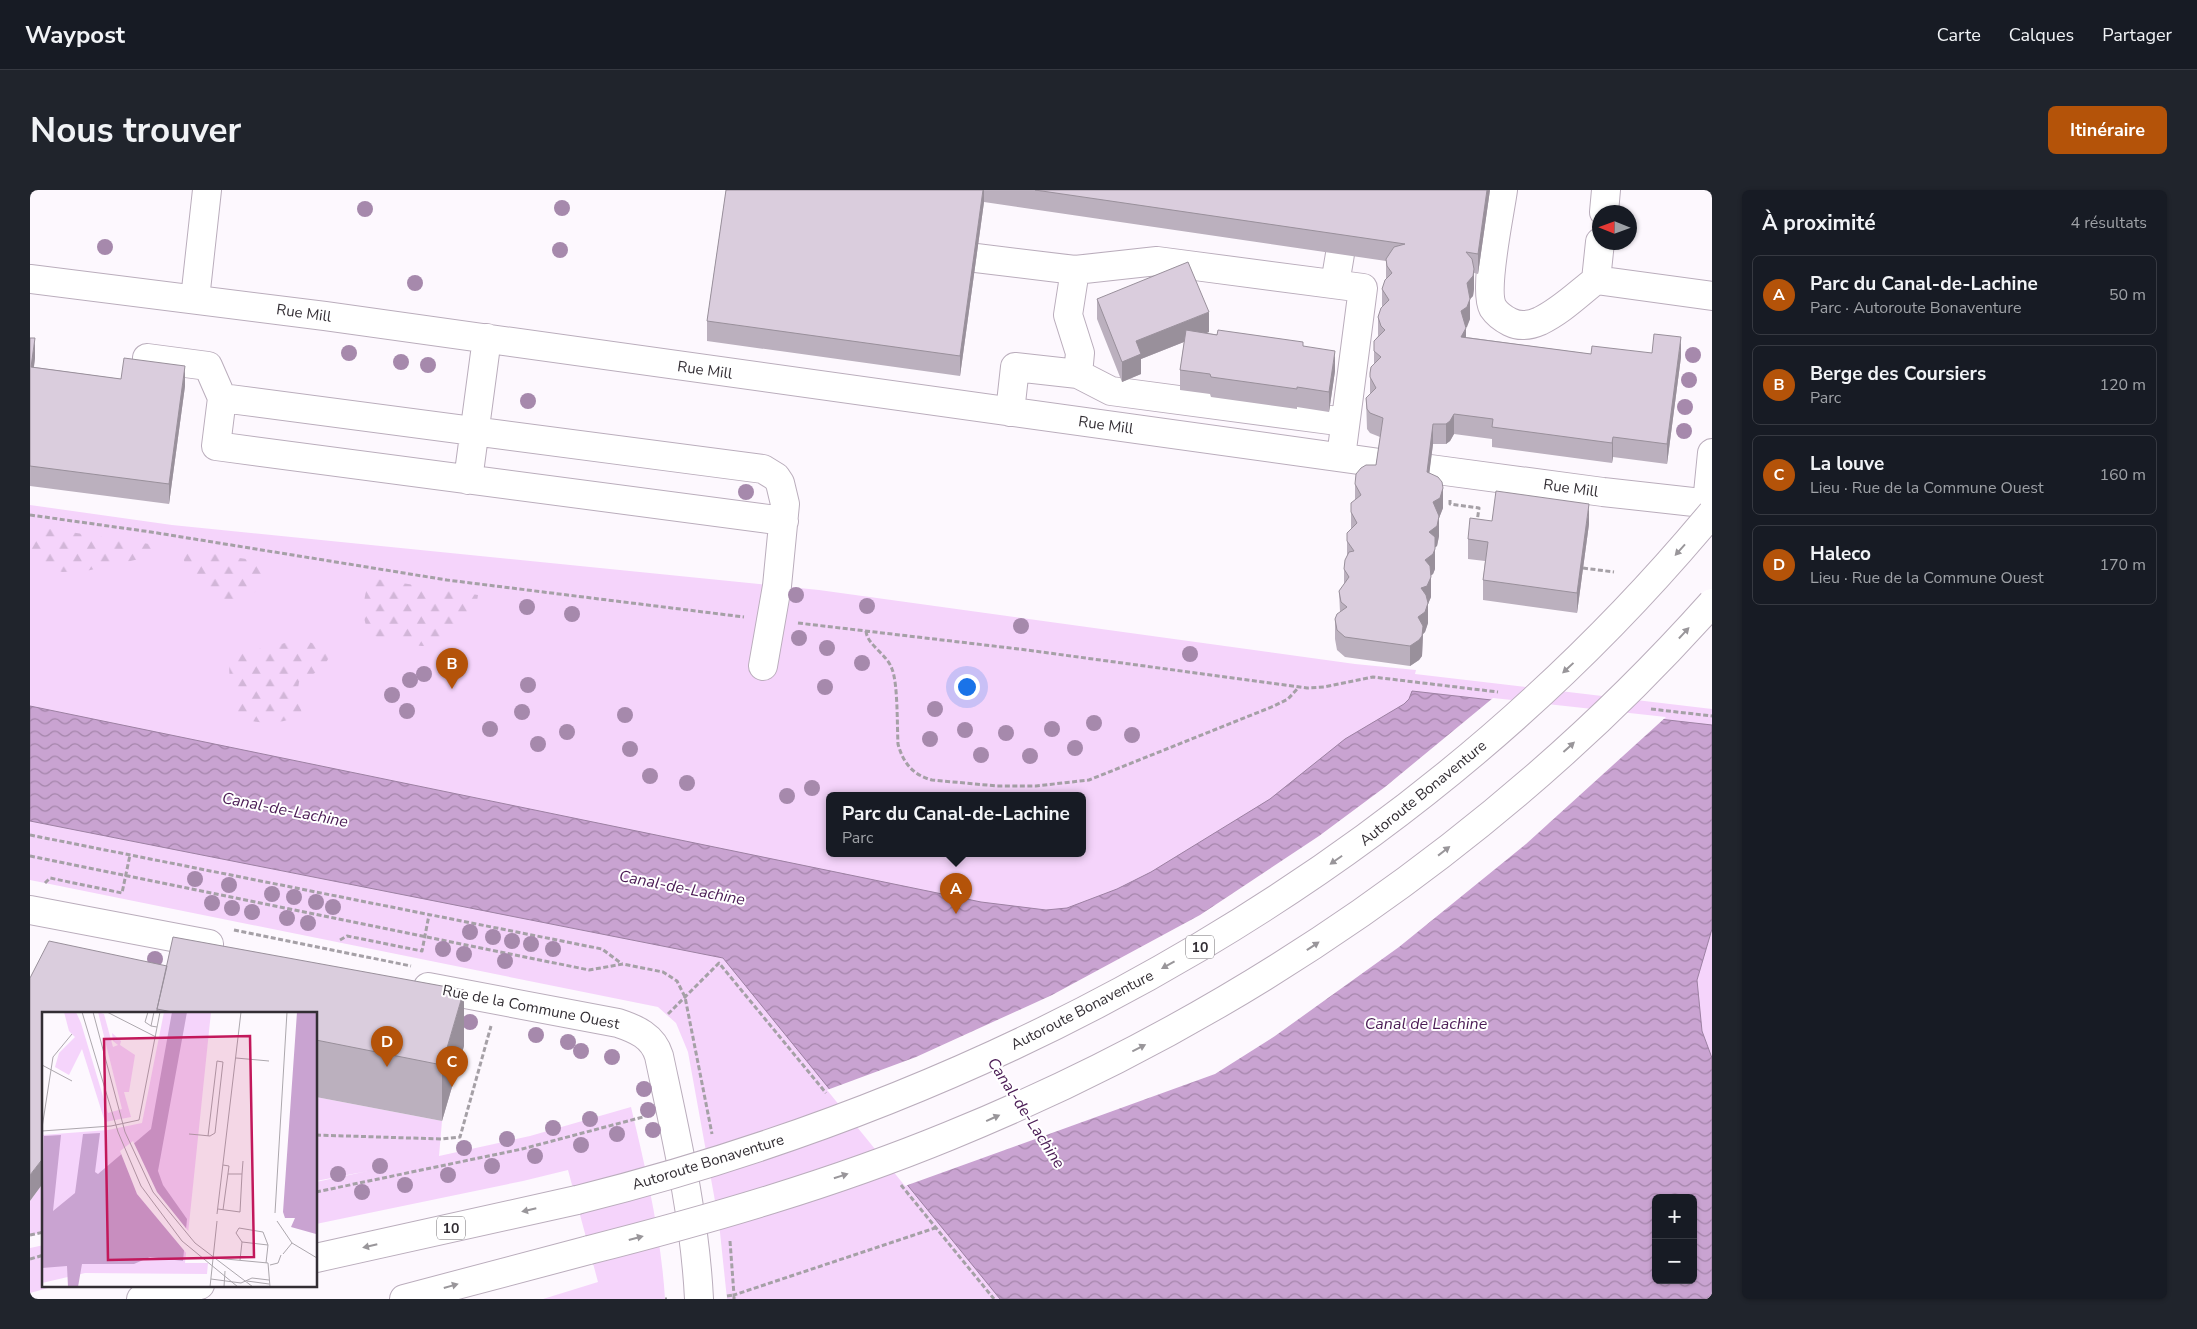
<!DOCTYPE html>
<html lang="fr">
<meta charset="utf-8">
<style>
body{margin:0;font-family:"Nunito Sans",sans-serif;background:#20242c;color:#f1f3f6}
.controls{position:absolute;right:15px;bottom:15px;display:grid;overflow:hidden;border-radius:8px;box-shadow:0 1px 4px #0004}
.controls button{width:45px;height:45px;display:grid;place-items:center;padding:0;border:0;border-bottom:1px solid #363941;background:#171b24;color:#f1f3f6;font:25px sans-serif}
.compass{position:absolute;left:1562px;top:15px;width:45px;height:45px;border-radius:50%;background:#171b24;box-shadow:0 1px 4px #0004;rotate:271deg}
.you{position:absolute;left:936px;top:496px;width:18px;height:18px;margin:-12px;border:4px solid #fff;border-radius:50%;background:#1a73e8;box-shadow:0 0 0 8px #1a73e833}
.badge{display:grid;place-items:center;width:32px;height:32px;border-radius:50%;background:#b45309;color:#fff;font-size:16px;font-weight:700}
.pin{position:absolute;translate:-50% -41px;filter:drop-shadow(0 1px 2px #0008)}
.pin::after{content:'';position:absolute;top:26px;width:18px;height:15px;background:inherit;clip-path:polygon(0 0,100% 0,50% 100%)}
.popup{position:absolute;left:796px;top:602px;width:260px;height:65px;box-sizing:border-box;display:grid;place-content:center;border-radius:8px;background:#171b24;filter:drop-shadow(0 1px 4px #0005);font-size:16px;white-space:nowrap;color:#9ea1a6}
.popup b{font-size:19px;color:#f1f3f6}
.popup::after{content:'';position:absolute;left:50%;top:100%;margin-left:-10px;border:10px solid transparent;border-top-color:#171b24}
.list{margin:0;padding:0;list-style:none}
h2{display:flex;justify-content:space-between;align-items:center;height:65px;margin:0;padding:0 20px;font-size:21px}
h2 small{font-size:16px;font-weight:400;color:#9ea1a6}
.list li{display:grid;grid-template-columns:32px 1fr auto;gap:15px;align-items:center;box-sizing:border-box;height:80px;margin:0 10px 10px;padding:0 10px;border:1px solid #363941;border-radius:8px}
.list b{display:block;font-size:19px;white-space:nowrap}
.list p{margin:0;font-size:16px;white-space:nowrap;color:#9ea1a6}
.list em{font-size:16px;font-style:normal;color:#9ea1a6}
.map{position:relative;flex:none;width:1682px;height:1109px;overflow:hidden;border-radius:8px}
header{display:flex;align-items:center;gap:30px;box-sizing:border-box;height:70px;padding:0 25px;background:#171b24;border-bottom:1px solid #363941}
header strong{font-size:24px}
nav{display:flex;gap:28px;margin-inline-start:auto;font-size:18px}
.intro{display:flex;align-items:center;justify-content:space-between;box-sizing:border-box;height:120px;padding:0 30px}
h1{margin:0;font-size:35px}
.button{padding:12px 22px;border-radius:8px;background:#b45309;color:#fff;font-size:18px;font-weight:700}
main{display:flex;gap:30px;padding:0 30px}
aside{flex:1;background:#171b24;border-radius:8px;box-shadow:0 1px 4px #0004}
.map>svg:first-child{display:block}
.green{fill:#f5d4fb;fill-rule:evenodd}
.forest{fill:url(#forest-firs)}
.water{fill:url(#water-waves);stroke:#9c80a2;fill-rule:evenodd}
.pier{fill:#fdf8fe}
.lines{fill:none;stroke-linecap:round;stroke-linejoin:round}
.minor-casing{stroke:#baadbc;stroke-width:30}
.highway-casing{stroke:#baadbc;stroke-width:30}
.path{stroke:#a5a0a6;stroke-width:3;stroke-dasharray:5 2.5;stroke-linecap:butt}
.minor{stroke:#fff;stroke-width:28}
.highway{stroke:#fff;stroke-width:28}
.highway-bridge-casing{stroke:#baadbc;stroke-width:30;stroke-linecap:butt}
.highway-bridge{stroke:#fff;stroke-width:28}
.tree{fill:#a689ac}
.wall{fill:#bbb0be}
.shaded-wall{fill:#99909b}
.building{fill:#dacddd;stroke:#99909b}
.oneway{fill:#99969a}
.labels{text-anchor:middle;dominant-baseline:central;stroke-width:4;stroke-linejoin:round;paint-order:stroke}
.shield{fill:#fff;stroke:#706d71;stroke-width:1}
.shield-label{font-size:14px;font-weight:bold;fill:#332e34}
.street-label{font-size:15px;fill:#332e34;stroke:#fff}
.water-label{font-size:16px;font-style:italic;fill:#4a1b54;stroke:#fff}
.inset-road{fill:none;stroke:#aca7ad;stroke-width:1}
.view{fill:#c2185b;fill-opacity:0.15;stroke:#c2185b;stroke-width:2.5}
.inset-edge{fill:none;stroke:#332e34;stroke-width:2.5}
</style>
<header>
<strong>Waypost</strong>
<nav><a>Carte</a><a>Calques</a><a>Partager</a></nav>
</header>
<div class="intro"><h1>Nous trouver</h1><a class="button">Itinéraire</a></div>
<main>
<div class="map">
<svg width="1682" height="1109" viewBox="0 0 1682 1109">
<defs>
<pattern id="forest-firs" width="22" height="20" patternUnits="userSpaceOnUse" patternTransform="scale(1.25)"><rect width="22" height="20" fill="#f5d4fb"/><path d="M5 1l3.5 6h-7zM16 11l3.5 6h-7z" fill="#d2b6d8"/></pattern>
<pattern id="water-waves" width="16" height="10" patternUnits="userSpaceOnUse" patternTransform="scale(1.25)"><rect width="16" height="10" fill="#c9a3d1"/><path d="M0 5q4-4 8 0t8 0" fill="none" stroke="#a485aa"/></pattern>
</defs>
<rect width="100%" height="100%" fill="#fdf8fe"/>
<path class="green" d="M0,315L142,335L789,400L1325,474L1386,480L1385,484L1682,519V1109H697L689,1033L658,862L646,833L628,817L0,690ZM800,605H1052V663H800ZM1626,1008H1663V1090H1626Z
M286,907L412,931L409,966L500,946L601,917C616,980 631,1044 635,1109H513L568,1092L538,980L493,991L286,1034V992L338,981L286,991Z
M14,992V1042L0,1045V1011Z
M14,1055V1095H29L0,1103V1058Z"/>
<path class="forest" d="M0,336L126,355L118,367L56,381L32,382L0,370Z
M151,359L249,374C229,403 200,434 171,396C161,384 153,374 151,359Z
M340,388L448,405C446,429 416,456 392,456C385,456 378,452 370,450C363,449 355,450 347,447C327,439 334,403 340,388Z
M271,449L298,459L300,466L292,479L269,492L267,506L272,523C260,535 221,535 208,526C207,518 207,510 205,503C204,498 201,493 200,488C195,460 216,461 237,458C249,456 259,450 271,449Z"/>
<path class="water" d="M1382,501L1682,535V739L1667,790L1672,841L1682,868V1109H970L693,768L0,631V516L951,712L1016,720L1037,718L1087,699L1121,682L1240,609L1315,549L1374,514L1379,509ZM1626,1008H1663V1090H1626Z"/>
<path class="pier" d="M1463,508L1636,527L1496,654L1369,757L1245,846L1185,884L875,996L797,900L886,867L1022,805L1170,725L1289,646L1355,597Z"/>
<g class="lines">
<g class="minor-casing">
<path id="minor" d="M1473,0C1470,23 1453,100 1463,118C1467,124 1474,129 1480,132C1490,137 1501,135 1510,131C1531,121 1548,104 1566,90
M1574,22L1576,0
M1570,52L1566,90L1682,106
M946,68L1045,80L1038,125L1050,163L1048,184
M1045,80L1127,71L1333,98L1311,267
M0,89L295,126L1350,273
M1305,94L1310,64
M165,109L177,0
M117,168L178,176L192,208
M980,222L985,177L1048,184L1081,201L1315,232
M1400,279L1573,302L1682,314
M438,290L457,148
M1677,313L1682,263
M733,476L747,396L755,314L750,293L746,287L733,279L192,208L186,256L754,331
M0,720L179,754
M398,797L588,833C606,839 623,846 629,866C646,946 665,1027 669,1109"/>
</g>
<g class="highway-casing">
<path id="highway" d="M286,1068L547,1010
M111,1109L170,1095
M374,1109L559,1060"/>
</g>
<path class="path" d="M1420,310V314L1449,318L1447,332
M0,325L121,342L417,390L714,427
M1553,378L1584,382
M768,433L989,459L1277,498L1294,497L1343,487L1468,502
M836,441C837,455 857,464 862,479C868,494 867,535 868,554C873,573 883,585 902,590L967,596H1006L1059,590L1244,516L1258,509L1269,497
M1621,519L1682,526
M0,645L572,759L592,774
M0,666L559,780L593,774L633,782L647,791L655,807L682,944
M15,693L20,688L92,703L100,665
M204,740L381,776
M310,750L317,746L392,761L399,725
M638,824L689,773L796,903
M286,945L411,949L430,947L461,836
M871,995L964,1109
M286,1002L492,959L613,927
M0,1045L14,1042
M700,1051L704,1105L905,1038
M0,1069L14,1065
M697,1106L704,1105V1109
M635,1109H637"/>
<use href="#minor" class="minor"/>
<use href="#highway" class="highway"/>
<g class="highway-bridge-casing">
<path id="highway-bridge" d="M547,1010C986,900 1390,674 1682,323
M559,1060C681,1029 802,994 919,946C1209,828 1473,647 1682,413"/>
</g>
<use href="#highway-bridge" class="highway-bridge"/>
</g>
<g class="tree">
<circle cx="532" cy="18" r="8"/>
<circle cx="335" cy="19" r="8"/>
<circle cx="75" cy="57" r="8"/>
<circle cx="530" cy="60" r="8"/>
<circle cx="385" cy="93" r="8"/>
<circle cx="319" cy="163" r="8"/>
<circle cx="1663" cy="165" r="8"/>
<circle cx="371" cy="172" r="8"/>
<circle cx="398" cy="175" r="8"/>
<circle cx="1659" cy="190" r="8"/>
<circle cx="498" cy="211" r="8"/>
<circle cx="1655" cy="217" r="8"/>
<circle cx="1654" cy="241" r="8"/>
<circle cx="716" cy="302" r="8"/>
<circle cx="766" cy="405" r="8"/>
<circle cx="837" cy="416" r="8"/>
<circle cx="497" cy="417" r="8"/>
<circle cx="542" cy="424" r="8"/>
<circle cx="991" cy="436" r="8"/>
<circle cx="769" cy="448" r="8"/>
<circle cx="797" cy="458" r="8"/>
<circle cx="1160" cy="464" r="8"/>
<circle cx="832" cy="473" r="8"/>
<circle cx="394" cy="484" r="8"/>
<circle cx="380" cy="490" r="8"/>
<circle cx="498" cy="495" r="8"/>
<circle cx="795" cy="497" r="8"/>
<circle cx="362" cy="505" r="8"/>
<circle cx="905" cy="519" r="8"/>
<circle cx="377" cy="521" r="8"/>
<circle cx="492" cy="522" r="8"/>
<circle cx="595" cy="525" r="8"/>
<circle cx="1064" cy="533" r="8"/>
<circle cx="460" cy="539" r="8"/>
<circle cx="1022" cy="539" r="8"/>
<circle cx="935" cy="540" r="8"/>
<circle cx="537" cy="542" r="8"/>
<circle cx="976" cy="543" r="8"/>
<circle cx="1102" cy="545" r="8"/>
<circle cx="900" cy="549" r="8"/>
<circle cx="508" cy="554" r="8"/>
<circle cx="1045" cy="558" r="8"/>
<circle cx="600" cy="559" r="8"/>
<circle cx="951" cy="565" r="8"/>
<circle cx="1000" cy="566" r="8"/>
<circle cx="620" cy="586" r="8"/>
<circle cx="657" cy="593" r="8"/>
<circle cx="782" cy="598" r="8"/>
<circle cx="757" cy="606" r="8"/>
<circle cx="165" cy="689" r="8"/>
<circle cx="199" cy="695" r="8"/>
<circle cx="242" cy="704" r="8"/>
<circle cx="264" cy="707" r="8"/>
<circle cx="286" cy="712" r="8"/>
<circle cx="182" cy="713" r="8"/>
<circle cx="303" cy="717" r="8"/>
<circle cx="202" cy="718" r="8"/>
<circle cx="222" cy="722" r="8"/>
<circle cx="257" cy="728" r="8"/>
<circle cx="278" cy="733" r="8"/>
<circle cx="440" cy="742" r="8"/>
<circle cx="463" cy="747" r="8"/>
<circle cx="482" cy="751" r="8"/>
<circle cx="501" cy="754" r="8"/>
<circle cx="413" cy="759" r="8"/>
<circle cx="523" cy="759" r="8"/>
<circle cx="434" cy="764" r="8"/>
<circle cx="125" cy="769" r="8"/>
<circle cx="475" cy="771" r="8"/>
<circle cx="440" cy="832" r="8"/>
<circle cx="506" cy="845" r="8"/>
<circle cx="538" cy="852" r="8"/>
<circle cx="551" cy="861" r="8"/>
<circle cx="582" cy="867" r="8"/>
<circle cx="614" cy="899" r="8"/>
<circle cx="618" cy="920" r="8"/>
<circle cx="560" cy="929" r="8"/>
<circle cx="523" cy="938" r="8"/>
<circle cx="623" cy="940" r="8"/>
<circle cx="587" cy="944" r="8"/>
<circle cx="477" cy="949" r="8"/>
<circle cx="551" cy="955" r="8"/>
<circle cx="434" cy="958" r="8"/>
<circle cx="505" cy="966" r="8"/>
<circle cx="350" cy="976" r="8"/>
<circle cx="462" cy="976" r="8"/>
<circle cx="308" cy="984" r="8"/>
<circle cx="418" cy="985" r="8"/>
<circle cx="375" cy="995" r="8"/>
<circle cx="332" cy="1002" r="8"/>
</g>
<path class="wall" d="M696,0H1460L1448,84L1444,83V99L1443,106L1440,109V129L1436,137V147L1561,164L1651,167L1637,274L1583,267L1582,273L1462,257V249L1424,244L1420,251L1416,254H1403L1399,283L1413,318L1409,328V346L1407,356L1405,357V379L1403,384L1401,385V407L1398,414V433L1395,442L1393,444L1392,466L1389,470L1380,476L1315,467L1307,460L1305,449V429L1310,422L1309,401L1314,395V379L1317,366V347L1321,339V313L1325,310V294L1346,275L1350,247L1340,243L1337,239L1336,208L1340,204V183L1344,174V151L1348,146V127L1352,117V99L1356,89V71L954,12L930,186L677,151V131Z
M1067,109L1179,142L1176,143L1273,156L1305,181L1299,222L1267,217V219L1181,207L1180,204L1150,200V180L1154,152L1111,169V184L1092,192L1067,129Z
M0,148L5,168L4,177L91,189L155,196L139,314L0,296Z
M1462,331L1559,334L1547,423L1453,410V390L1455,371L1438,369V349Z
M137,776L434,856L412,931L286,907V823H14L0,788Z"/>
<path class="shaded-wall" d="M953,0H954V12L930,186V166Z
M1457,0H1460L1448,84V64Z
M1444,79V99L1443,106L1437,112V93Z
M1440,109V129L1437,137L1431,140V121Z
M1179,122V142L1111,169V184L1092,192V172L1106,151Z
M1436,138V158L1431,147Z
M1651,147V167L1637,274V254Z
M5,148V168L1,197V177Z
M1305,161V181L1299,222V202Z
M155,176V196L139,314V294Z
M1424,224V244L1420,251L1416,254V234Z
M1403,234V254L1397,302V282Z
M1583,247V267L1582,273V253Z
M1413,298V318L1409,328V346L1407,356L1399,362V342L1403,312Z
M1559,314V334L1547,423V403Z
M1405,359V379L1403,384L1395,390V370Z
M1401,387V407L1398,414V433L1395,442L1393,444L1392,466L1389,470L1380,476V456L1388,427L1391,398Z
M434,800V856L412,931V875Z
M14,967V992L0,1011V985Z"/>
<path class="building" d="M696,0H953L930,166L677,131Z
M1005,0H1457L1448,64L1436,62L1442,69L1444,79L1443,86L1437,93L1440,109L1437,117L1431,121L1436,138L1431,147L1561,164L1562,156L1622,163L1624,144L1651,147L1637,254L1583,247L1582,253L1462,237L1463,229L1424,224L1420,231L1416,234H1403L1397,282L1408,287L1412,292L1413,298L1410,308L1403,312L1409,326L1407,336L1399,342L1405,347V359L1403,364L1395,370L1400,376L1401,387L1397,396L1391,398L1396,405L1398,413L1395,422L1388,427L1393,436L1392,446L1389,450L1380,456L1315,447L1307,440L1305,429L1307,424L1317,417L1311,412L1309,401L1319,387L1314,379L1315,370L1319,362L1324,361L1317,351V343L1327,333L1321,322V313L1331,305L1325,294L1326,284L1331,278L1336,275H1346L1353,228L1340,223L1337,219L1336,208L1346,198L1340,187V183L1341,177L1351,167L1344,161V151L1355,140L1351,136L1348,127L1351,118L1359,110L1352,99L1355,90L1362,83L1357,76L1356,69L1364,57L1375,54Z
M1158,72L1179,122L1106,151L1111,164L1092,172L1067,109Z
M1156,140L1187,145L1188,140L1273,152V156L1305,161L1299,202L1267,197V199L1181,187L1180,184L1150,180Z
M0,148H5L1,177L91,189L94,168L155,176L139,294L0,276Z
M1466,301L1559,314L1547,403L1453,390L1458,352L1438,349L1440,328L1462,331Z
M143,747L434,800L412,875L286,850V823H148L127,819Z
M19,751L137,776L127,819V823H14V967L0,985V788Z"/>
<defs><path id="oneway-solid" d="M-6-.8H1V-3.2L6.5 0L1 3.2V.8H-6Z" transform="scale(1.25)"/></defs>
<g class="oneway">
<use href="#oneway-solid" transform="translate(1650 360) rotate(132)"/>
<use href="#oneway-solid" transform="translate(1654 443) rotate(-47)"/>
<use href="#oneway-solid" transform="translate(1538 478) rotate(137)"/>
<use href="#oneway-solid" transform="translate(1539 557) rotate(-42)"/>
<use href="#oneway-solid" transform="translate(1414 661) rotate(-38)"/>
<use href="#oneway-solid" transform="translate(1306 670) rotate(145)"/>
<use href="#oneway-solid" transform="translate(1283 756) rotate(-34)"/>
<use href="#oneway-solid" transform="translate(1138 775) rotate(151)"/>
<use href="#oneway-solid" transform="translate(1109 858) rotate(-27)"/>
<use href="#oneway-solid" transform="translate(963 928) rotate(-24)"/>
<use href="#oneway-solid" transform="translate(811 986) rotate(-18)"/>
<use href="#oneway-solid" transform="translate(499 1020) rotate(167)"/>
<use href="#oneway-solid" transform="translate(606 1048) rotate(-15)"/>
<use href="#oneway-solid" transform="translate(340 1056) rotate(167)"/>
<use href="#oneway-solid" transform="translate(421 1096) rotate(-16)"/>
</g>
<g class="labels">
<g class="shield">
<rect x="1156" y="745.5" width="28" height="23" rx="4"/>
<rect x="407" y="1026.5" width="28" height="23" rx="4"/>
</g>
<g class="shield-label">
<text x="1170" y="757">10</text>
<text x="421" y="1038">10</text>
</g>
<g class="street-label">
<text transform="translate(274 123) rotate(8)">Rue Mill</text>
<text transform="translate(675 180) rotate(8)">Rue Mill</text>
<text transform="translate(1076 235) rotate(8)">Rue Mill</text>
<text transform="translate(1541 298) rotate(8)">Rue Mill</text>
<text transform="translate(1393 603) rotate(-39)">Autoroute Bonaventure</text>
<text transform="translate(501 817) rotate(11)">Rue de la Commune Ouest</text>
<text transform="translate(1052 820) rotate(-27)">Autoroute Bonaventure</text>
<text transform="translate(678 972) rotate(-17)">Autoroute Bonaventure</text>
</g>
<g class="water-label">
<text transform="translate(255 620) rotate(11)">Canal-de-Lachine</text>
<text transform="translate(652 698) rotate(11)">Canal-de-Lachine</text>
<text x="1396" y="834">Canal de Lachine</text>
<text transform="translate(996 923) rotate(57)">Canal-de-Lachine</text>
</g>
</g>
<g transform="translate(12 822)">
<rect width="275" height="275" fill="#fdf8fe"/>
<path d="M22,0H34L39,11L66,101L80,97L56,0L62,2L71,35L76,33L71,29L70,21L79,29L78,33L93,43L87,80H82L89,105L63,110L40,37L27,63L13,55L17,41L33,25L27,19ZM122,0H169L143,251H166L165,262L43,261L0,271V123L66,118L100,111Z" fill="#f5d4fb"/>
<path d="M164,0H167L162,41L158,29L163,23L160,16Z" fill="#f5d4fb"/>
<path d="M130,0H145L116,159L121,173L145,207L141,249L108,245L92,252H40L36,275H26L25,254L0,256L2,124L19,123L11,199L33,181L41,122L58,121L53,160L56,162L109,117ZM255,0H275L274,222L249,215L253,206H243L241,200Z" fill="#c9a3d1"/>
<path d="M91,129L115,180L147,220L145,242L95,182L78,139Z" fill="#fdf8fe"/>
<path class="inset-road" d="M40,0L76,120L99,174L140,229L196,275M51,0L83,120L111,180L153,231L211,275M65,0L114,25M106,0L103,10L109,14M112,0L109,14L115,15M194,46L227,49M0,53L30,69M0,116L11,45L30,22M0,119L69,114L97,108L118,0M147,122L158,123L168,124L173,121L181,50L175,49L166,124M186,162H200L201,149M176,197L198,200L200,162M181,198L187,154L181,153M233,201L245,0M175,202L199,0M235,209L250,231L241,242M200,230L194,221L197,216L221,220L226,233M250,231L275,246M173,246L226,251L228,275M198,248L200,230L226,233L224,251M228,253L236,251L239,243M169,267L199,271L210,266L227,268M205,269L227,272M168,275L175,209M182,275L183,259"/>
<path class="view" d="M208,24L212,245L66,248L62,27Z"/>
<rect width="275" height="275" class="inset-edge"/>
</g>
</svg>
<div class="controls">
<button>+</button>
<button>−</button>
</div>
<svg class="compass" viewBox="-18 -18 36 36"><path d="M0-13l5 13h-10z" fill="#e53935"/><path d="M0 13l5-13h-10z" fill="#9ea1a6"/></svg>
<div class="you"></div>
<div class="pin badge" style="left:926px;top:724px">A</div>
<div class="popup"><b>Parc du Canal-de-Lachine</b>Parc</div>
<div class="pin badge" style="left:422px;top:499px">B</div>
<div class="pin badge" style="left:422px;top:897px">C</div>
<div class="pin badge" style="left:357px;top:877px">D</div>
</div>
<aside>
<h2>À proximité<small>4 résultats</small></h2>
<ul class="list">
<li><span class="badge">A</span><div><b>Parc du Canal-de-Lachine</b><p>Parc · Autoroute Bonaventure</p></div><em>50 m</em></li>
<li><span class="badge">B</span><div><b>Berge des Coursiers</b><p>Parc</p></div><em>120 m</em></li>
<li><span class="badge">C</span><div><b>La louve</b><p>Lieu · Rue de la Commune Ouest</p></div><em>160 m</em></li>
<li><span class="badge">D</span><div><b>Haleco</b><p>Lieu · Rue de la Commune Ouest</p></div><em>170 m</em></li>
</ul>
</aside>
</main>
